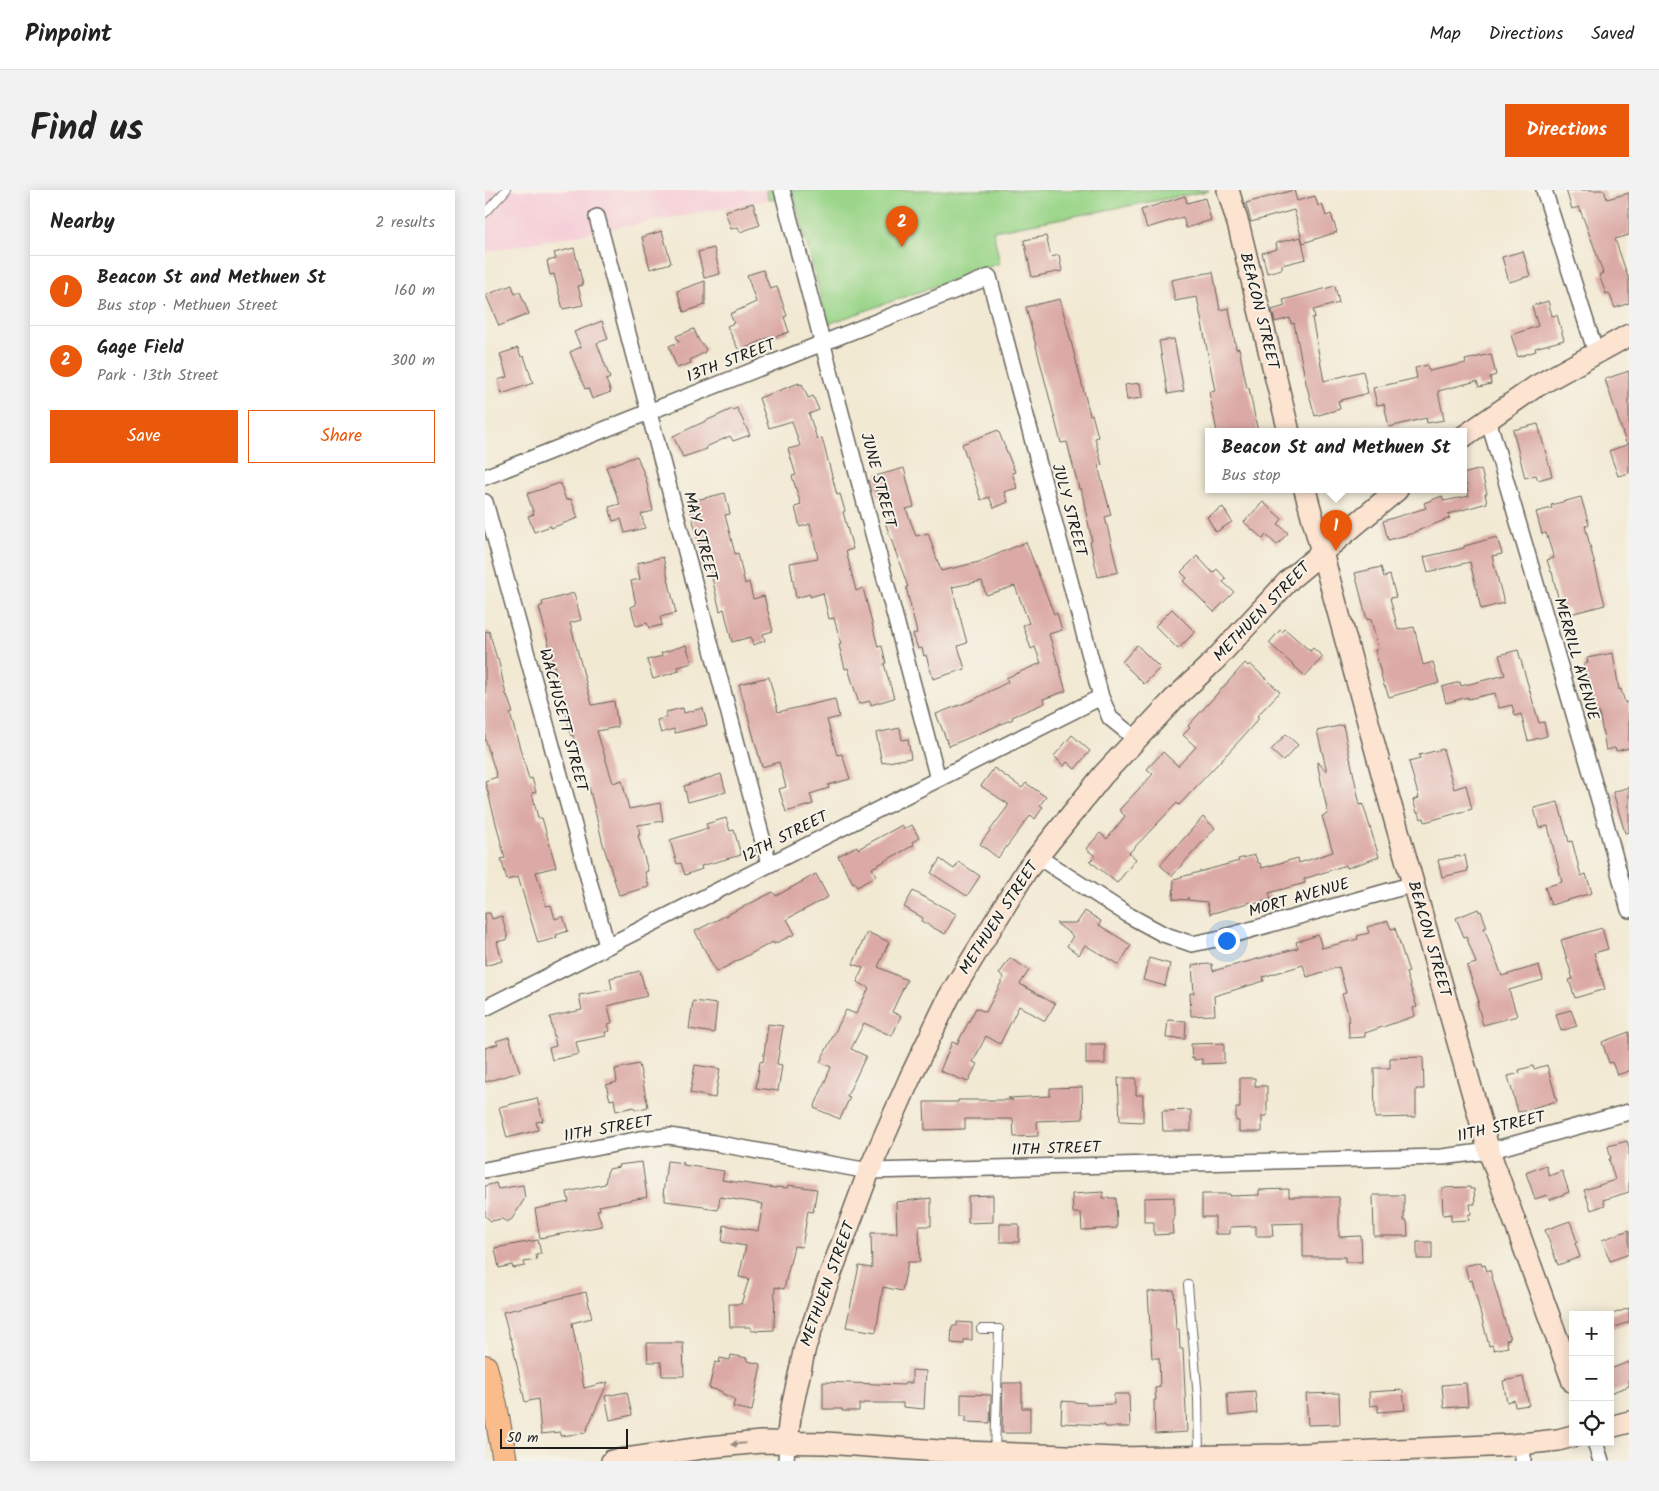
<!DOCTYPE html>
<meta charset="utf-8">
<style>
body{margin:0;font-family:Kalam,sans-serif;background:#f2f2f2;color:#222}
.controls{position:absolute;right:15px;bottom:15px;display:grid;overflow:hidden;border-radius:0px;box-shadow:0 2px 12px #0003}
.controls button{width:45px;height:45px;display:grid;place-items:center;padding:0;border:0;border-bottom:1px solid #e0e0e0;background:#fff;color:#222;font:25px sans-serif}
.scale{position:absolute;left:15px;bottom:12px;width:128px;box-sizing:border-box;padding-left:5px;border:2px solid #1c1c1c;border-top:0;font-size:14px;line-height:18px;white-space:nowrap;color:#1c1c1c;-webkit-text-stroke:4px #f7f3e8;paint-order:stroke}
.you{position:absolute;left:741px;top:750px;width:18px;height:18px;margin:-12px;border:4px solid #fff;border-radius:50%;background:#1a73e8;box-shadow:0 0 0 8px #1a73e833}
.badge{display:grid;place-items:center;width:32px;height:32px;border-radius:50%;background:#ea580c;color:#fff;font-size:16px;font-weight:700}
.pin{position:absolute;translate:-50% -41px;filter:drop-shadow(0 1px 2px #0008)}
.pin::after{content:'';position:absolute;top:26px;width:18px;height:15px;background:inherit;clip-path:polygon(0 0,100% 0,50% 100%)}
.popup{position:absolute;left:720px;top:238px;width:262px;height:65px;box-sizing:border-box;display:grid;place-content:center;border-radius:0px;background:#fff;filter:drop-shadow(0 1px 4px #0005);font-size:16px;white-space:nowrap;color:#767676}
.popup b{font-size:19px;color:#222}
.popup::after{content:'';position:absolute;left:50%;top:100%;margin-left:-10px;border:10px solid transparent;border-top-color:#fff}
.list{margin:0;padding:0;list-style:none}
h2{display:flex;justify-content:space-between;align-items:center;height:65px;margin:0;padding:0 20px;font-size:21px}
h2 small{font-size:16px;font-weight:400;color:#767676}
.list li{display:grid;grid-template-columns:32px 1fr auto;gap:15px;align-items:center;box-sizing:border-box;height:70px;padding:0 20px;border-top:1px solid #e0e0e0}
.list b{display:block;font-size:19px;white-space:nowrap}
.list p{margin:0;font-size:16px;white-space:nowrap;color:#767676}
.list em{font-size:16px;font-style:normal;color:#767676}
.actions{display:flex;gap:10px;padding:15px 20px}
.actions a{flex:1;padding:11px 0;border:1px solid #ea580c;border-radius:0px;text-align:center;font-size:18px;color:#ea580c}
.actions .main{background:#ea580c;color:#fff}
.icon{flex:none;width:28px;height:28px;fill:none;stroke:currentColor;stroke-width:2;stroke-linecap:round;stroke-linejoin:round}
.map{position:relative;flex:none;width:1144px;height:1271px;overflow:hidden;border-radius:0px}
header{display:flex;align-items:center;gap:30px;box-sizing:border-box;height:70px;padding:0 25px;background:#fff;border-bottom:1px solid #e0e0e0}
header strong{font-size:24px}
nav{display:flex;gap:28px;margin-inline-start:auto;font-size:18px}
.intro{display:flex;align-items:center;justify-content:space-between;box-sizing:border-box;height:120px;padding:0 30px}
h1{margin:0;font-size:35px}
.button{padding:12px 22px;border-radius:0px;background:#ea580c;color:#fff;font-size:18px;font-weight:700}
main{display:flex;gap:30px;padding:0 30px}
aside{flex:1;background:#fff;border-radius:0px;box-shadow:0 2px 12px #0003}
.map>svg:first-child{display:block}
.built{fill:#f6cfd8}
.green{fill:#9ad589;stroke:#5b7852}
.building{fill:#dcaaa6}
.lines{fill:none;stroke-linecap:round;stroke-linejoin:round}
.lane-casing{stroke:#67645c;stroke-width:10}
.street-casing{stroke:#67645c;stroke-width:18}
.secondary-casing{stroke:#67645c;stroke-width:24}
.primary-casing{stroke:#67645c;stroke-width:26}
.lane{stroke:#fff;stroke-width:8}
.street{stroke:#fff;stroke-width:15}
.secondary{stroke:#fde4d1;stroke-width:21}
.primary{stroke:#fabc8b;stroke-width:24}
.oneway{fill:#988a80}
.labels{text-anchor:middle;dominant-baseline:central;stroke-width:4;stroke-linejoin:round;paint-order:stroke}
.street-label{font-size:16px;fill:#1c1c1c;stroke:#f7f3e8}
</style>
<header>
<strong>Pinpoint</strong>
<nav><a>Map</a><a>Directions</a><a>Saved</a></nav>
</header>
<div class="intro"><h1>Find us</h1><a class="button">Directions</a></div>
<main>
<aside>
<h2>Nearby<small>2 results</small></h2>
<ul class="list">
<li><span class="badge">1</span><div><b>Beacon St and Methuen St</b><p>Bus stop · Methuen Street</p></div><em>160 m</em></li>
<li><span class="badge">2</span><div><b>Gage Field</b><p>Park · 13th Street</p></div><em>300 m</em></li>
</ul>
<div class="actions"><a class="main">Save</a><a>Share</a></div>
</aside>
<div class="map">
<svg width="1144" height="1271" viewBox="0 0 1144 1271">
<rect width="100%" height="100%" fill="#f7f3e8"/>
<filter id="ink" filterUnits="userSpaceOnUse"><feTurbulence type="fractalNoise" baseFrequency=".02" numOctaves="2"/><feDisplacementMap in="SourceGraphic" scale="10" xChannelSelector="R" yChannelSelector="G"/><feConvolveMatrix kernelMatrix="1 2 1 2 8 2 1 2 1" color-interpolation-filters="sRGB"/></filter>
<filter id="wash" filterUnits="userSpaceOnUse"><feTurbulence type="fractalNoise" baseFrequency=".0096" numOctaves="4" result="noise"/><feDisplacementMap in="SourceGraphic" scale="20" xChannelSelector="R" yChannelSelector="G"/><feGaussianBlur stdDeviation="1.12" result="paint"/><feColorMatrix in="noise" values="0 0 0 0 0 0 0 0 0 0 0 0 0 0 0 0 0 1.4 0 .05"/><feComposite in="paint" operator="in"/></filter>
<g filter="url(#wash)">
<rect width="100%" height="100%" fill="#f2e9d3"/>
<path class="built" d="M0,0H281L284,10L0,62Z"/>
<path class="green" d="M281,0H724V1L508,41L515,73L343,134L309,6L284,10Z"/>
<g id="blocks">
<path class="building" d="M809,0L812,11L830,6L833,16L837,14L841,26L846,24L852,42L818,53L809,20L766,32L761,13Z
M1081,0H1119L1122,9L1144,3V45L1130,49L1144,90V113L1130,118L1124,103L1121,104L1114,85L1118,83L1108,54L1094,17L1087,19Z
M700,6L702,13L720,8L726,30L701,38L698,27L662,38L656,20Z
M268,13L275,35L255,42L253,37L246,39L240,21Z
M177,41L186,73L165,79L157,47Z
M561,46L566,67L574,65L577,81L547,87L539,50Z
M816,47L821,69L797,75V79L782,83L777,63L792,59L791,53Z
M89,58L98,95L93,96L98,115L78,119L69,84L65,85L62,71L71,69L69,63Z
M229,58L235,84L219,88L213,62Z
M1038,61L1045,86L1024,92L1017,67Z
M278,80L285,99L292,97L302,126L299,127L304,142L287,148V146L254,161L242,136L249,133L245,124L271,112L262,85Z
M728,82L735,120L744,118L751,159L754,158L762,198H764L773,242H732L724,202L730,201L712,107L690,111L686,90Z
M220,91V115L199,122L192,101Z
M27,95L30,104L35,102L44,124L14,136L1,105Z
M850,96L854,113L828,120L830,127L827,128L839,191L878,181L883,203L853,211L855,219L830,226L821,193L809,133L806,134L805,128L790,132L787,120L800,116L798,110Z
M575,109L605,225L607,224L613,247L610,248L617,275L613,276L626,325L620,327L633,382L613,387L605,352L607,351L596,298L594,299L582,252L576,253L541,117Z
M1063,111L1067,126L1072,125L1079,150L1050,158L1051,161L1033,167L1026,145L1053,136L1047,116Z
M117,131L123,149L112,153L125,188L121,190L126,202L107,209L103,198L100,199L85,162L96,157L89,142Z
M209,139L214,151L221,159L219,163L205,170L206,173L192,178L184,156L194,152L191,146Z
M689,149L699,201L683,204L674,151Z
M33,158L36,167L39,166L48,193L17,204L13,190L22,187L15,164Z
M1006,164L1011,185L1005,187L1006,194L994,197L992,191L953,201L959,230L942,233L941,228L904,237L899,214L892,215L888,198L932,188L930,178L942,175L944,181L981,173L980,170Z
M1144,181V253H1141L1120,189Z
M314,193V195L317,194L323,208L328,206L334,220L324,224L332,249L337,248L352,305L355,304L360,321L358,322L368,359L361,361L371,401L378,398L393,457L397,456L401,473L399,474L409,508L386,515L385,511L374,514L363,478L360,479L354,455L356,454L349,428L344,429L338,403L325,407V404L311,408L305,373L333,368L325,334L315,337L310,317L316,315L307,286L311,285L303,259L315,256L307,231L284,238L274,208Z
M655,193L657,208L642,210L640,195Z
M252,218L265,245L248,251L245,246L221,257L222,259L198,267L188,246L247,219L248,220Z
M1053,234L1067,286L1053,290L1051,285L1040,288L1028,240Z
M513,240L530,282L527,283L532,298L519,302L523,312L509,318L504,307L496,310L477,254Z
M1144,254V283L1133,286L1124,261Z
M152,266L161,289L168,321L156,324L160,338L140,343L136,329L128,331L124,317L135,314L121,277Z
M419,278L429,317L421,319L431,346L443,343L456,381L494,372L541,352L569,424L572,423L577,440L564,444L581,501L558,509L560,513L527,527L528,529L464,556L451,524L488,510L523,492L521,488L556,473L550,457L546,459L538,435L544,433L530,396L501,405L497,391L467,397L482,453L473,456L480,479L448,489L441,465L439,466L437,458L433,459L428,444L432,443L421,397H423L400,332L410,329L402,303L393,306L387,287Z
M996,279L1002,304H1000L1002,313L963,324L965,328L929,342V343L903,350L898,331L941,318L939,313L957,306L959,311L984,306L978,284Z
M75,293L81,310L86,309L93,328L66,338V336L49,342L43,326L49,324L42,304Z
M240,303L245,324L240,325L250,364L253,363L260,394L264,392L268,409L279,406L288,441L278,444L280,451L268,455L266,447L247,452L239,419L235,421L220,359L216,360L203,312Z
M1096,307L1104,335L1100,336L1120,415L1085,424L1083,418L1076,420L1067,382H1066L1062,370L1069,368L1061,343L1057,344L1051,322L1067,318L1066,315Z
M778,312L797,329L793,334L803,343L792,355L781,345L778,349L759,332Z
M738,317L747,332L731,342L722,327Z
M1012,347L1017,364L1007,366L1019,413L996,419L985,372L943,382L939,367L979,358V356Z
M712,366L728,383L732,379L741,389L738,392L749,402L729,422L698,391L702,388L696,382Z
M178,367L191,423L175,427L177,435L164,438L162,433L151,436L146,417L151,415L146,391L155,389L152,373Z
M896,377L899,387L905,385L911,407L905,408L913,440L929,437L938,475L948,472L954,493L904,507L900,496H899L890,460L893,459L886,429L882,430L870,383Z
M89,403L96,430L85,433L107,515L129,511L133,537L112,541L128,593L137,590L144,619L175,613L178,631L153,635L155,645H153L163,681L160,682L164,697L134,705L118,654L100,580L98,581L88,545L86,546L81,521L54,417L58,415L57,412Z
M687,419L710,442L693,459L670,436Z
M800,439L825,461L828,458L838,467L820,486L784,453L795,440L797,442Z
M4,441L12,469L13,468L21,505H22L28,523L25,524L44,589L47,588L51,602L47,603L53,628H57L71,677L51,682L61,716L66,715L70,729L78,726L83,741L71,745L72,748L53,753L33,687L22,690L16,669L20,668L0,591L12,587L0,548V442Z
M201,455L207,473L193,477L194,481L168,489L162,470L177,466L176,463Z
M652,455L675,478L659,494L637,472Z
M1033,460L1054,533L1059,532L1062,546L1043,551L1036,524L1030,526L1027,515L1014,518L1010,503L983,509V507L961,513L957,497L975,492L976,496L1020,485L1014,465Z
M1128,463L1134,500L1136,499L1140,513L1144,511V558L1131,561L1130,558L1121,560L1114,522L1111,523L1098,473H1103L1102,468Z
M760,473L763,476L765,474L795,502L772,526L774,528L756,549L694,615L692,613L644,663L651,669L632,693L605,671L610,666L601,659L615,643L622,649L640,626L634,620L668,584L662,579L678,562L693,576L711,557L698,545L705,538L703,536Z
M284,487L293,522L350,509L354,527L342,530L352,565L357,564L365,589L343,595L344,598L325,604L328,614L301,622L294,599L301,597L294,572L277,577L254,494Z
M198,518L199,523L218,518L222,535L190,543L189,539L176,543L172,530L182,527L181,522Z
M858,535L875,615L878,614L894,667L862,678L861,675L819,689L820,693L784,703L786,709L766,715V712L725,724L722,712L703,710V707L702,710L688,709L689,689L754,671L753,669L770,665L773,673H775L777,678L813,668L814,673L848,662L837,626L843,624L832,572L842,581L832,541Z
M415,538L417,550L423,549L426,568L397,573L391,543Z
M801,544L813,555L798,571L786,560Z
M587,545L605,561L590,579L582,572L579,576L569,566Z
M958,559L969,599L981,595L987,619L940,632L939,628L936,629L934,622L932,623L928,610L934,608L924,572L935,569L934,565Z
M509,578L537,598L541,593L561,607L555,615L558,617L550,629L546,625L513,668L495,654L523,616V614L496,596Z
M236,584L241,602L203,612L199,596Z
M1144,597V642L1140,643L1128,602Z
M1073,612L1084,652L1087,651L1096,686L1101,684L1107,703L1066,715L1060,697L1077,692L1063,636L1054,638L1049,618Z
M718,627L730,638L687,686L675,675Z
M241,628L245,641L249,640L256,665L216,676L217,679L200,685L196,673L192,674L185,650L223,638L221,634Z
M417,635L419,639L427,635L434,648L427,652L429,655L387,678L391,686L372,697L369,692L368,693L353,666L372,656L373,659Z
M980,665L983,681L957,687L953,670Z
M455,669L469,679L474,672L495,686L482,706L446,683Z
M331,684L343,707L302,729L310,744L289,754L288,752L231,782L210,741L288,702L291,706Z
M428,701L471,724L460,744L436,731L438,728L419,717Z
M993,719L994,722L996,721L1002,737L999,738L1017,786L1054,775L1058,790L1024,800L1032,826L998,835L992,812H994L982,776L991,773L981,746L979,747L971,728Z
M600,721L616,731L614,735L646,755L634,775L600,755L594,765L582,756L588,746L571,733H592Z
M0,723H5L7,729L17,726L23,749L12,752L17,771L0,776Z
M903,731L906,739L910,738L924,782L921,783L932,817L928,818L930,826L880,843V847L864,848L863,823L857,804L861,803L854,777L822,787L818,775L778,787L779,791L729,806L730,825L706,826L705,803H709L707,775L727,774L728,781L813,758L811,752L833,745L837,758L873,749L872,746L884,743L882,737Z
M1117,738L1123,759L1109,763L1120,799L1090,808L1084,790L1088,789L1076,750Z
M382,742L404,752L393,777L422,790L407,822L416,826L407,846L379,833L366,859L381,866L362,906L365,907L355,929L329,918L346,877L335,872L361,820L371,824L384,798L372,792L378,778L368,774Z
M525,768L544,780L535,794L570,814L560,831L534,816L515,854L501,846L488,872L492,874L483,892L455,881L467,852L472,854L491,818L501,822L519,787L514,784Z
M664,768L685,774L680,796L658,790Z
M155,781L162,806L123,816L127,833L123,834L125,841L120,842L121,846L91,852L94,864L67,870L64,858L71,856L65,827L97,820L94,805L127,799L125,788Z
M208,811L232,814L229,843L204,839Z
M1086,820L1092,836L1076,841L1071,824Z
M683,830L701,831L700,849L681,848Z
M283,834L298,836L292,874L297,875L293,901L271,898L275,871L278,872Z
M1144,842V881L1132,885L1127,872L1124,873L1117,852Z
M24,847L35,882L0,892V858L13,854L11,851Z
M739,853V873L717,874V869L709,870V867L707,868L706,854Z
M601,854H620V874H601Z
M938,867L939,899H931V927L890,928L889,878H905V868Z
M154,874L163,917L150,920L149,917L131,921L129,909L125,910L121,895L132,892L130,879Z
M210,875L235,879L230,908L205,903Z
M1062,875L1072,911L1033,922L1023,886L1035,883L1034,880L1048,876L1049,879Z
M633,888H651V905H658V932L635,931Z
M755,888H770V896H782V926H777V942H754V931H751V918H755Z
M597,897L598,929L552,931L553,946L529,947L528,929H480V939L440,940L439,912H473V910H528L523,908L565,906V898Z
M52,908L58,931L51,932L53,940L22,948L14,917Z
M706,920V941H678L677,921Z
M1142,951L1144,958V1002L1118,1010L1120,1015L1106,1020L1099,1000L1130,990L1124,969H1126L1123,956Z
M182,971L199,973L198,975L239,981L237,990L291,998V997L302,998L303,995L332,999L328,1022L323,1021L317,1057L309,1056L299,1099L290,1097L289,1140L266,1141V1137H245L244,1114H256L264,1089L254,1087L261,1056L237,1052L239,1035L273,1041L278,1014L235,1007L233,1020L219,1018V1016L180,1011V1004L178,1005Z
M157,972L162,1007L114,1016L115,1020H112L117,1036L55,1048L50,1019L84,1012L82,1002L120,994L122,983L124,979L134,977L133,975Z
M1061,975L1064,986L1077,981L1084,1002L1064,1010L1062,1005L1050,1009L1041,983Z
M11,993L13,999L38,995L40,1008L27,1029L22,1032L17,1029L6,1031L0,1026V996Z
M985,997V999H989L990,1014H985L986,1024L983,1025L984,1030L966,1031V1024L958,1025L957,998Z
M804,999V1007H854V1047L876,1046L877,1072H860V1067H818V1033L787,1034L788,1046H771V1036L745,1037V1044H730V1027H717V1004H745V1006L774,1005V1000Z
M618,1002V1008H631L632,1038L597,1040L596,1023H588L587,1004Z
M508,1005V1032L483,1033V1006Z
M888,1005H919V1031H922L923,1046H889Z
M689,1007V1030H687L688,1044L669,1045V1032H659V1008Z
M446,1008V1036H434L435,1072H423L417,1101L398,1097L391,1142L361,1137L374,1076L387,1078L386,1043H412L411,1012Z
M1085,1031L1092,1052L1090,1053L1095,1067L1073,1075L1060,1040Z
M515,1034H534V1052H515Z
M1144,1040V1064L1125,1071L1117,1050Z
M53,1050L56,1064L51,1065L52,1070L39,1072L40,1076L28,1078L27,1075L14,1078L10,1058Z
M932,1052H947V1069H932Z
M996,1072L997,1076L1000,1075L1002,1081L1005,1080L1025,1149L1021,1150L1023,1157L1009,1160L1007,1155L1004,1156L987,1090L984,1091L980,1076Z
M689,1100L691,1139H694L695,1159H698L702,1242L670,1244L669,1210H671L670,1198L675,1197L674,1168H667L663,1102Z
M101,1102L107,1128L87,1133L99,1198L123,1192L100,1243L75,1246V1242L56,1244L53,1209L40,1212L26,1148H25L18,1122Z
M1144,1118V1132L1125,1139V1125Z
M472,1132L487,1133V1150H479V1154L466,1153L467,1136H472Z
M162,1153H198L199,1186H177L176,1172H163Z
M246,1165L262,1168V1171L276,1174L267,1221L248,1217L250,1209L238,1204L236,1201L224,1198L230,1172L234,1173L235,1168L245,1170Z
M1144,1172V1196L1125,1203V1179Z
M427,1180L441,1181L439,1219L418,1217V1213H378V1214H374V1221H357V1219H338V1192L419,1195L420,1193H427Z
M1038,1187L1044,1215L1030,1217L1029,1210L1022,1212L1018,1191Z
M518,1193H537V1218H545V1243H517Z
M981,1193L983,1216L959,1218L957,1195Z
M918,1200L920,1220L893,1222V1215L885,1216L884,1202Z
M770,1201L772,1223L744,1226L742,1203Z
M142,1202L147,1225L125,1230L120,1206Z
M854,1203L855,1234L823,1235L821,1204Z
M476,1204L506,1205L505,1233L481,1232V1226H476Z
M629,1204H644L645,1237H620V1235L576,1233L577,1211L601,1213V1215L629,1214Z"/>
</g>
</g>
<g filter="url(#ink)">
<use href="#blocks" fill-opacity="0" stroke="#67645c" stroke-width="1"/>
<g class="lines">
<g class="lane-casing">
<path id="lane" d="M0,23L21,0
M703,1095L713,1208L714,1265
M496,1139H514L510,1263"/>
</g>
<g class="street-casing">
<path id="street" d="M297,0L453,589
M1059,0L1111,163
M112,27L284,674
M1003,229L1121,634L1144,720
M0,287L504,87L616,507L625,528L651,549
M0,312L122,756
M553,667L645,726L678,744L707,754L736,748L929,694
M0,818L616,507
M0,980L155,949L184,946L229,953L384,981L957,967L1004,961L1144,922
M1110,1252L1116,1271
M301,1271L302,1252
M1038,1271V1254"/>
</g>
<g class="secondary-casing">
<path id="secondary" d="M743,0L754,37L804,242
M978,247L1050,197L1144,145
M820,300L904,609L1004,961L1088,1192
M1125,1237L1144,1232
M302,1252L305,1227L320,1157L343,1091L384,981L425,888L464,807L541,681L618,585L689,509L729,471L805,389L912,300
M127,1271L224,1257L276,1252L340,1253L455,1261L631,1268L798,1265L1026,1255L1073,1250L1088,1246"/>
</g>
<g class="primary-casing">
<path id="primary" d="M0,1177L10,1215L20,1271"/>
</g>
<use href="#lane" class="lane"/>
<use href="#street" class="street"/>
<use href="#secondary" class="secondary"/>
<use href="#primary" class="primary"/>
</g>
<defs><path id="oneway-solid" d="M-6-.8H1V-3.2L6.5 0L1 3.2V.8H-6Z" transform="scale(1.25)"/></defs>
<use class="oneway" href="#oneway-solid" transform="translate(253 1254) rotate(175)"/>
</g>
<g class="labels">
<g class="street-label">
<text transform="translate(774 121) rotate(76)">BEACON STREET</text>
<text transform="translate(246 171) rotate(-21)">13TH STREET</text>
<text transform="translate(393 290) rotate(75)">JUNE STREET</text>
<text transform="translate(584 320) rotate(75)">JULY STREET</text>
<text transform="translate(215 346) rotate(75)">MAY STREET</text>
<text transform="translate(777 422) rotate(-46)">METHUEN STREET</text>
<text transform="translate(1091 469) rotate(74)">MERRILL AVENUE</text>
<text transform="translate(78 530) rotate(75)">WACHUSETT STREET</text>
<text transform="translate(300 647) rotate(-27)">12TH STREET</text>
<text transform="translate(814 708) rotate(-16)">MORT AVENUE</text>
<text transform="translate(514 728) rotate(-57)">METHUEN STREET</text>
<text transform="translate(944 749) rotate(74)">BEACON STREET</text>
<text transform="translate(1016 937) rotate(-13)">11TH STREET</text>
<text transform="translate(123 939) rotate(-10)">11TH STREET</text>
<text transform="translate(571 959) rotate(-2)">11TH STREET</text>
<text transform="translate(343 1094) rotate(-70)">METHUEN STREET</text>
</g>
</g>
</svg>
<div class="controls">
<button>+</button>
<button>−</button>
<button><svg class="icon" aria-label="locate" viewBox="0 0 24 24"><circle cx="12" cy="12" r="6"/><path d="M12 2v4M12 18v4M2 12h4M18 12h4"/></svg></button>
</div>
<div class="scale">50 m</div>
<div class="you"></div>
<div class="pin badge" style="left:851px;top:361px">1</div>
<div class="popup"><b>Beacon St and Methuen St</b>Bus stop</div>
<div class="pin badge" style="left:417px;top:57px">2</div>
</div>
</main>
